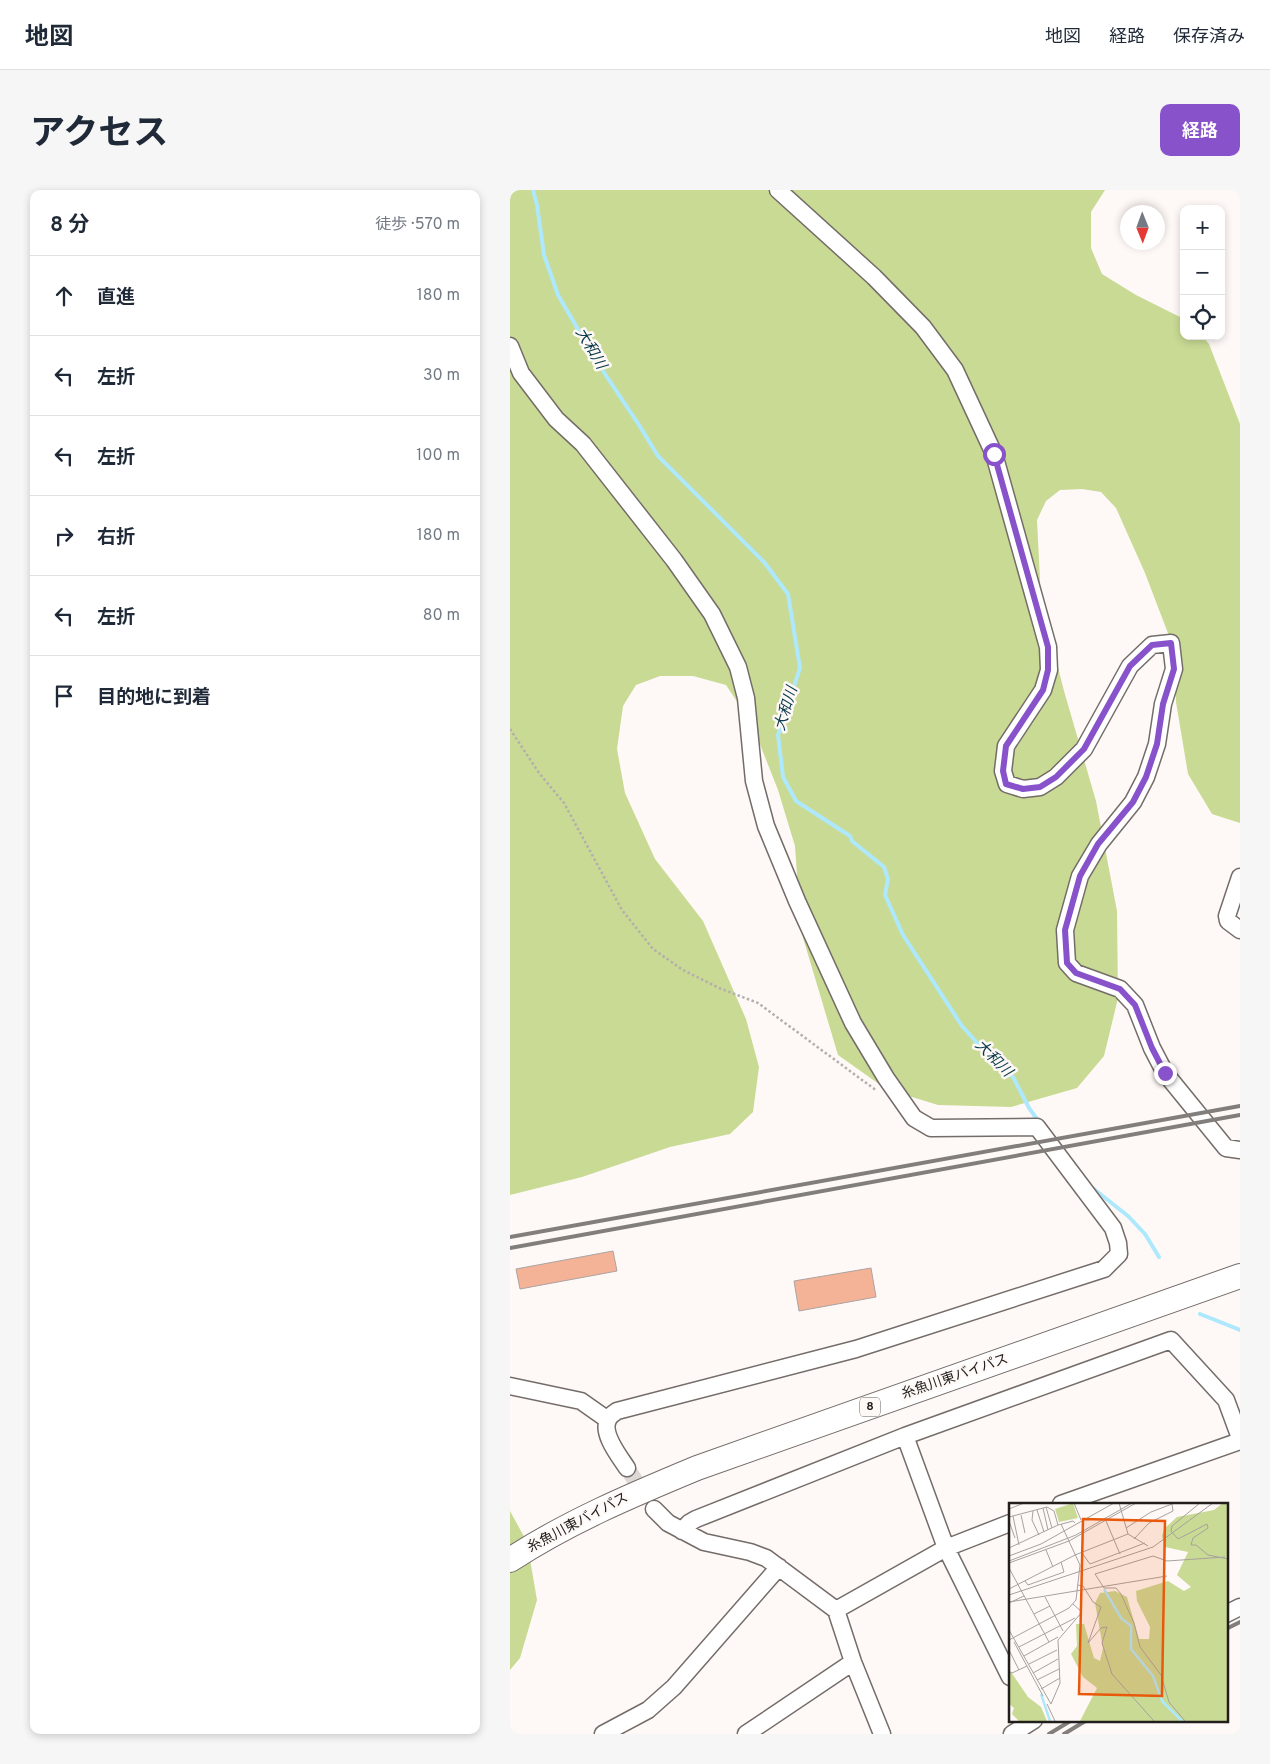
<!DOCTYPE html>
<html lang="ja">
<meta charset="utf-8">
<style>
body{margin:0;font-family:Overpass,"Noto Sans JP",sans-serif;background:#f6f6f7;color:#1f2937}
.controls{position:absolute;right:15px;top:15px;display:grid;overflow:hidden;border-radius:10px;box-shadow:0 2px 8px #0003}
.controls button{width:45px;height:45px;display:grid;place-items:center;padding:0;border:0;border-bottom:1px solid #e0e1e3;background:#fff;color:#1f2937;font:25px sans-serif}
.compass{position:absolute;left:610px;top:15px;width:45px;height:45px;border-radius:50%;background:#fff;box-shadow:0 2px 8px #0003;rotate:179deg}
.stop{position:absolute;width:15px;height:15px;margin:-11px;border:4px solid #8852ca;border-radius:50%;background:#fff}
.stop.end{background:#8852ca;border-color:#fff;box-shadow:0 1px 5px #0008}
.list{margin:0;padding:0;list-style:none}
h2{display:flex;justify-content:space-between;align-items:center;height:65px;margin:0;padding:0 20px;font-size:21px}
h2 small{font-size:16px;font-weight:400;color:#747a83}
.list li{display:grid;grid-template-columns:32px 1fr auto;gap:15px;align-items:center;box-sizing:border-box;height:80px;padding:0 20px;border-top:1px solid #e0e1e3}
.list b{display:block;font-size:19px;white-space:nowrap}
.list em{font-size:16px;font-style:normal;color:#747a83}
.icon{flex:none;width:28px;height:28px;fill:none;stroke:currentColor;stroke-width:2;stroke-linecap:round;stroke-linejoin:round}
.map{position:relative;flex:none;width:730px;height:1544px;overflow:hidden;border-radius:10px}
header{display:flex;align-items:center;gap:30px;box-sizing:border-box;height:70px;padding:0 25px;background:#fff;border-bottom:1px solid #e0e1e3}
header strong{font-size:24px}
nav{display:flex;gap:28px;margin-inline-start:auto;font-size:18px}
.intro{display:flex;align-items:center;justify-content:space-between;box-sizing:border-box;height:120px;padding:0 30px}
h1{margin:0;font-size:35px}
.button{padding:12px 22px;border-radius:10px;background:#8852ca;color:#fff;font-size:18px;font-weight:700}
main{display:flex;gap:30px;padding:0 30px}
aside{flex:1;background:#fff;border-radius:10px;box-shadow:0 2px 8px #0003}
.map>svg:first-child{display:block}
.green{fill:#c9da94}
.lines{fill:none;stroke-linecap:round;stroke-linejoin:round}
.stream{stroke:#aee8fd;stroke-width:4}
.building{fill:#f4b297;stroke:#aca3a0}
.minor-tunnel{stroke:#ddd8d5;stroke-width:16;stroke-dasharray:16 8;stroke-linecap:butt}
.minor-casing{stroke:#746c68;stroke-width:19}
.highway-casing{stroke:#746c68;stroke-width:26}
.path{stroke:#b3afac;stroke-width:2.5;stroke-dasharray:2.5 2.5;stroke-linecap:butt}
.minor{stroke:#fff;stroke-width:16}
.highway{stroke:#fff;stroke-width:24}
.rail{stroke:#827e7c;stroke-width:4}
.route{stroke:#8852ca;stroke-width:6}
.labels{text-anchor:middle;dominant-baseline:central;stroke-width:5;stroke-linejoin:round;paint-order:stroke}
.shield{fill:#fef9f6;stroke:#63605d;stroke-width:1}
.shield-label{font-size:12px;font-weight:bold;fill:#211e1c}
.street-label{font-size:14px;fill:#211e1c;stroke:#fef9f6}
.water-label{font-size:15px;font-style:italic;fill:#0b3c4b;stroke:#fef9f6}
.inset-river{fill:none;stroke:#aee8fd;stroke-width:2.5}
.inset-road{fill:none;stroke:#a6a19f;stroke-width:1}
.view{fill:#e8590c;fill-opacity:0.15;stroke:#e8590c;stroke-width:2.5}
.inset-edge{fill:none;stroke:#211e1c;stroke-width:2.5}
</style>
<header>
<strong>地図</strong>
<nav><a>地図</a><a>経路</a><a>保存済み</a></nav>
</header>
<div class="intro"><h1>アクセス</h1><a class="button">経路</a></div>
<main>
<aside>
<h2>8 分<small>徒歩 · 570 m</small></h2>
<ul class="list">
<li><svg class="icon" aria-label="ahead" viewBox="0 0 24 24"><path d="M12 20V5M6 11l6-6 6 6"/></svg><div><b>直進</b></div><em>180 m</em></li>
<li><svg class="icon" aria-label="left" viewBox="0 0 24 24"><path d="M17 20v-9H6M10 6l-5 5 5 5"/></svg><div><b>左折</b></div><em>30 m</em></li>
<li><svg class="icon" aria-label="left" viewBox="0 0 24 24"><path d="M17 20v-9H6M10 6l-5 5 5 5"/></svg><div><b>左折</b></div><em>100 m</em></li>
<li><svg class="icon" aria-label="right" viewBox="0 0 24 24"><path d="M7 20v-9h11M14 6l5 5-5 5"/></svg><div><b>右折</b></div><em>180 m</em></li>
<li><svg class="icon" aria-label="left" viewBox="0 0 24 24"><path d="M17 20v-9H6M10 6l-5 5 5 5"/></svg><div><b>左折</b></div><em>80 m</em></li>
<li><svg class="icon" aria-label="arrive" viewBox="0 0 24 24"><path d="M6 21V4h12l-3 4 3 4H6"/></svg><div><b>目的地に到着</b></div></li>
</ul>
</aside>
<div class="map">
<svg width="730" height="1544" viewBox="0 0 730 1544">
<rect width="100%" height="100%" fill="#fef9f6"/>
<path class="green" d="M0,0H595L581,22V58L592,84L626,105L674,129V146H692L699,154L730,234V633L702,624L678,584L666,512L664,459L635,383L606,318L591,302L572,299L550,300L536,311L527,330L531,411L554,501L586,611L607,721L608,808L594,866L567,898L501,917L428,915L376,899L328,865L291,741L285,656L268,600L242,534L216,495L183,486H150L126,495L113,516L107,559L115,603L145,669L193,731L236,829L249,877L243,922L220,944L160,957L72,987L0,1005Z
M0,1321L17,1352L27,1410L10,1468L0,1480Z"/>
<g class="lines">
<path class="stream" d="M23,0L27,15L34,65L48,105L87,172L129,235L148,266L254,372L278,404L290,478L268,545L273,587L286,611L340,646L342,651L374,677L378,689L375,705L393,745L452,836L487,875L503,887L519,918L529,932
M580,996L618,1026L635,1044L649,1067
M690,1124L730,1140"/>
</g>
<path class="building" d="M103,1061L107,1081L10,1099L6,1079Z
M361,1078L366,1107L289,1121L284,1091Z"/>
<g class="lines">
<path class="minor-tunnel" d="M117,1278L144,1319"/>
<g class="minor-casing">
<path id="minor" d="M268,0L364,87L413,137L445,180L484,264L538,457L539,480L533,500L496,556L493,581L497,594L513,599L530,597L546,587L574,559L620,476L642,455L661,453L664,479L653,514L647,554L636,587L623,612L589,654L570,686L555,740L557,773L566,783L610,799L625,815L642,858L655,883L716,958L730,960
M0,156L11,183L46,229L73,254L164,370L202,424L228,477L236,508L244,591L256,636L287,711L343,833L376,888L404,928L421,938L527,937L603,1038L608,1053L609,1064L594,1079L346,1159L107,1221C104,1223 99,1227 98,1230C91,1244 110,1267 117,1278
M730,687L717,726L718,731L730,740
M0,1196L71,1211L98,1230
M395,1246L436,1358L500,1487
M551,1314L730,1251
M144,1319L158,1333L194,1352L240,1362L256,1368L326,1420L343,1472L372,1544
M172,1341L179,1333L186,1329L395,1246L661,1150L716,1210L730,1248
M326,1420L436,1358L500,1333
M716,1424L730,1417
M93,1544L138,1520L164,1497L269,1377
M236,1544L343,1472
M502,1544L524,1530"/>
</g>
<g class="highway-casing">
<path id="highway" d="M0,1370C58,1332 122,1305 187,1278L730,1086"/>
</g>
<path class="path" d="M0,539L29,583L54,613L112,720L143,759L173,780L209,798L248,813L367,901"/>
<use href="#minor" class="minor"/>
<use href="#highway" class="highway"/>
<path class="rail" d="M0,1047L730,916
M0,1058L730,925
M716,1439L730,1432
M539,1544L562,1530
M554,1544L577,1530"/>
</g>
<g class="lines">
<path class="route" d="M484,264L538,457V480L533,500L496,556L493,581L496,594L513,599L530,597L546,587L574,559L620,476L642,455L661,453L664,479L653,514L647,554L636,587L623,612L588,654L570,686L555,740L557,773L566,783L610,799L625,815L642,858L655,883"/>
</g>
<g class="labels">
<rect class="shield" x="350" y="1207.5" width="20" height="19" rx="4"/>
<g class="shield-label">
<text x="360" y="1217">8</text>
</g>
<g class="street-label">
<text transform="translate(445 1187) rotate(-19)">糸魚川東バイパス</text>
<text transform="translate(68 1333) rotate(-28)">糸魚川東バイパス</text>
</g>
<g class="water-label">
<text transform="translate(80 159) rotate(59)">大和川</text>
<text transform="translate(277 519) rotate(-73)">大和川</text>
<text transform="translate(483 869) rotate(45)">大和川</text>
</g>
</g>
<g transform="translate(499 1313)">
<rect width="219" height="219" fill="#fef9f6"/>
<path d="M64,0L69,15L50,19L46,6ZM214,0H219V218H71L88,185L74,174L62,151L68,143L67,121H75L85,155L91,158L94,145L86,100L91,90L106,88L118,94L130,136H140L141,124L128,98L127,88L159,78L175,88L182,84L168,72L179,49L156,44L153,33L155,26L168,14L205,7ZM0,166L19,194L32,204L38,218H10L3,211L5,205L0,201Z" fill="#c9da94"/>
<path class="inset-river" d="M95,86L112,115L122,123V146L144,173L153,198L173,218M32,191L41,218"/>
<path class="inset-road" d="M65,0L72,17M110,0L119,31L139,43M191,0L163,23L162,28L169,36L198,21L199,25L184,35L182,42H187L199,52L219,56M37,4L43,25M34,5L39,27M0,6L15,0M28,7L35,29M24,8L23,17L30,32M12,12L16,30M4,13L10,42M0,14L38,4L45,8L49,22M0,18L6,35M97,18L111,51M117,25L142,9L163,1L164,8L140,20L125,36M0,45L49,22L64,18L66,20M37,47L44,64M73,50L81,61L136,40M0,53L32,41L105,0M0,58L67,32L123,0M0,60L60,38L127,0M0,65L40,139M16,78L19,82L55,69L52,59M69,82L74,83L84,99L92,104L79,140L92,125L98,124L93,140L103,171L145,218M0,86L66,52L119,31M0,92L144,44L204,0M36,94L54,128M0,99L158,73M0,100L15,93M25,111L41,103M0,127L42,201L51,180L49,137L73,109L64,101M0,137L60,105L67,97L71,62L52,21M5,139L34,193M10,144L66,115M0,147L10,167M15,153L49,134M20,161L48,147M0,169L3,170L18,163M24,170L49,156M28,177L50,166M32,186L51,175M38,201L46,218M176,218L160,199L152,172L131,144L125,120L112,91L107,85H95L86,71L144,53L158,58L216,54"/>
<path class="view" d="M74,16L156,18L153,193L70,191Z"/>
<rect width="219" height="219" class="inset-edge"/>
</g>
</svg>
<div class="controls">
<button>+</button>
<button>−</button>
<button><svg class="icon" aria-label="locate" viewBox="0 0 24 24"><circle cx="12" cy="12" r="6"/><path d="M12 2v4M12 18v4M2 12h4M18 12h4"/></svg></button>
</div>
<svg class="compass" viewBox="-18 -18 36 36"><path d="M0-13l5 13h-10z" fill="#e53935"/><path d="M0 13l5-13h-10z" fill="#747a83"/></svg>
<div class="stop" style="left:484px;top:264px"></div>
<div class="stop end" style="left:655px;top:883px"></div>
</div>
</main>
